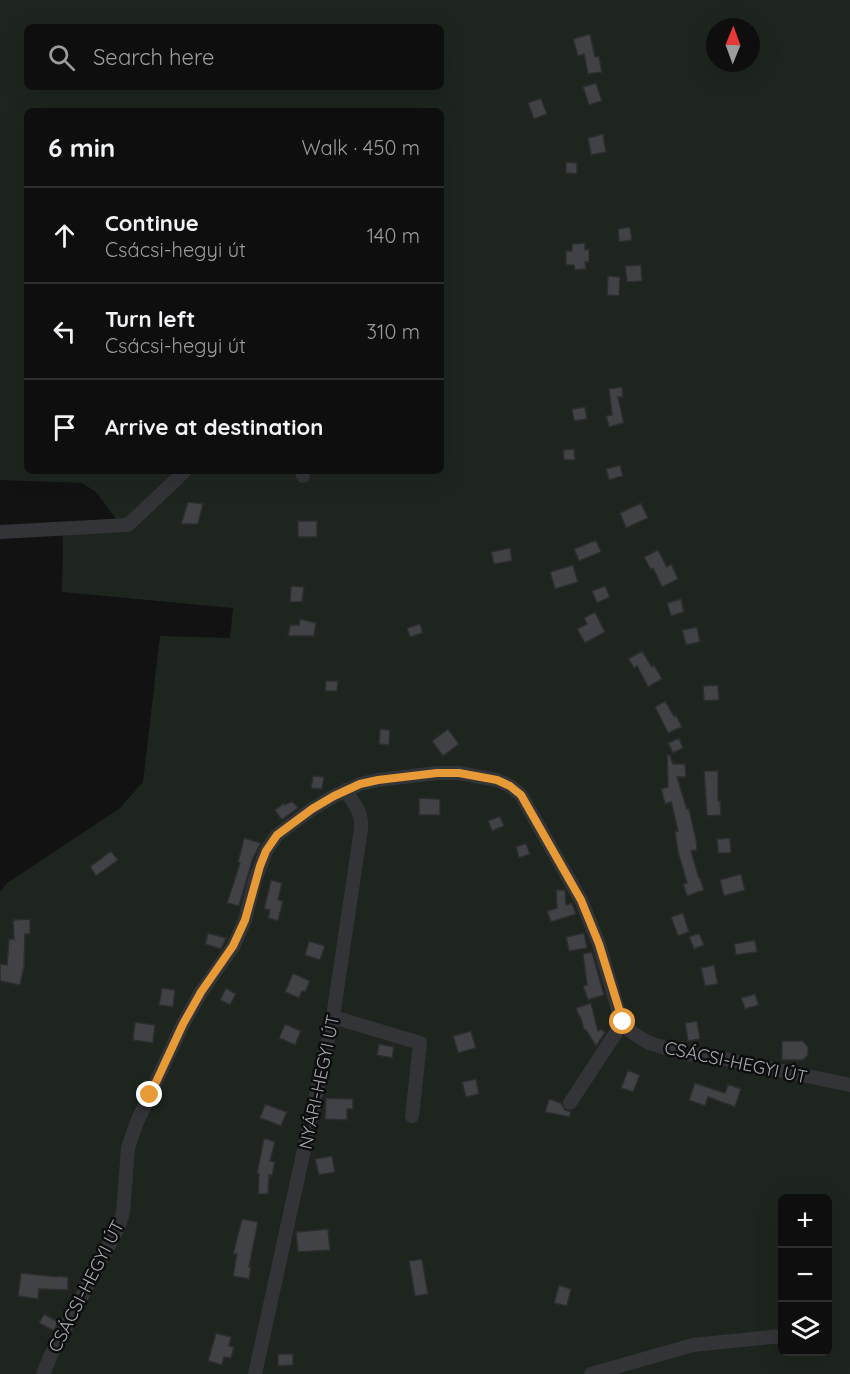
<!DOCTYPE html>
<meta charset="utf-8">
<style>
body{margin:0;font-family:Quicksand,sans-serif;background:#171717;color:#f1f3f6}
.controls{position:absolute;right:18px;bottom:18px;display:grid;overflow:hidden;border-radius:9px;box-shadow:0 6px 24px #0002}
.controls button{width:54px;height:54px;display:grid;place-items:center;padding:0;border:0;border-bottom:2px solid #2e2e2e;background:#0e0e0e;color:#f1f3f6;font:30px sans-serif}
.compass{position:absolute;left:706px;top:18px;width:54px;height:54px;border-radius:50%;background:#0e0e0e;box-shadow:0 6px 24px #0002;rotate:1deg}
.stop{position:absolute;width:18px;height:18px;margin:-14px;border:4px solid #e79a36;border-radius:50%;background:#fff}
.stop.end{background:#e79a36;border-color:#fff;box-shadow:0 2px 6px #0008}
.list{margin:0;padding:0;list-style:none}
h2{display:flex;justify-content:space-between;align-items:center;height:78px;margin:0;padding:0 24px;font-size:26px}
h2 small{font-size:20px;font-weight:400;color:#9b9c9e}
.list li{display:grid;grid-template-columns:39px 1fr auto;gap:18px;align-items:center;box-sizing:border-box;height:96px;padding:0 24px;border-top:2px solid #2e2e2e}
.list b{display:block;font-size:22px;white-space:nowrap}
.list p{margin:0;font-size:20px;white-space:nowrap;color:#9b9c9e}
.list em{font-size:20px;font-style:normal;color:#9b9c9e}
.icon{flex:none;width:33px;height:33px;fill:none;stroke:currentColor;stroke-width:2;stroke-linecap:round;stroke-linejoin:round}
.map{position:relative;flex:none;width:850px;height:1374px;overflow:hidden}
.search{position:absolute;background:#0e0e0e;box-shadow:0 6px 24px #0002;left:24px;top:24px;width:420px;height:66px;display:flex;align-items:center;gap:15px;box-sizing:border-box;padding:0 21px;border-radius:9px;color:#9b9c9e;font-size:22px}
.panel{position:absolute;background:#0e0e0e;box-shadow:0 6px 24px #0002;left:24px;top:108px;width:420px;height:366px;border-radius:9px}
.map>svg:first-child{display:block}
.green{fill:#1e251e;fill-rule:evenodd}
.building{fill:#414246;stroke:#2c2c2f;stroke-width:1.5}
.lines{fill:none;stroke-linecap:round;stroke-linejoin:round}
.minor{stroke:#333438;stroke-width:14}
.route{stroke:#e79a36;stroke-width:8}
.labels{text-anchor:middle;dominant-baseline:central;stroke-width:5;stroke-linejoin:round;paint-order:stroke}
.street-label{font-size:18px;fill:#a4aab3;stroke:#0d0d0e}
</style>
<div class="map">
<svg width="850" height="1374" viewBox="0 0 850 1374">
<rect width="100%" height="100%" fill="#121213"/>
<path class="green" d="M0,0H850V1374H0V892L7,883L119,809L143,782L160,636L230,638L233,608L62,592L63,534L126,532L96,492L82,483L0,480ZM27,27H441V87H27ZM715,27H751V63H715ZM27,111H441V471H27ZM782,1198H828V1352H782Z"/>
<path class="building" d="M590,34L595,57L599,56L602,72L588,74L584,54L578,56L573,39Z
M596,83L602,101L589,105L583,87Z
M541,98L547,114L534,119L528,103Z
M603,134L606,152L591,155L588,138Z
M566,162L577,163V174L566,173Z
M630,227L632,240L619,242L618,229Z
M585,243V250L589,249V262H585L586,269L575,270L574,265H566V251H572V244Z
M641,265L642,281L627,282L625,266Z
M608,276L620,277L619,296L607,295Z
M622,387L623,397H618L624,423L609,427L606,416L612,415L609,389Z
M585,407L587,419L574,421L572,409Z
M574,449L575,460H564L563,450Z
M620,465L623,476L609,480L606,469Z
M188,502L203,504L198,524H181Z
M641,503L648,518L626,528L620,513Z
M298,521H317V537H298Z
M596,540L601,552L579,561L574,549Z
M510,548L512,561L494,564L491,552Z
M658,550L667,567L671,564L678,579L662,587L653,568L651,570L644,557Z
M573,565L578,582L555,589L550,572Z
M291,586L304,587L302,602H290Z
M605,586L610,597L597,603L592,591Z
M681,599L684,612L671,616L667,603Z
M595,612L605,632L585,643L577,629L587,624L584,618Z
M300,619L316,623L314,636H288L290,625H299Z
M420,624L423,633L410,637L407,628Z
M697,627L700,642L686,645L682,630Z
M642,651L652,667L654,665L662,679L648,687L637,666L634,668L628,659Z
M326,681H338L337,691H325Z
M718,685L719,700L704,701L703,686Z
M665,701L674,716L676,715L682,727L668,733L655,707Z
M380,729L390,730L389,745L379,744Z
M448,729L459,744L443,756L432,741Z
M679,738L683,748L673,753L668,743Z
M667,755H670L673,764H685L686,777H677L687,809H689L696,839L697,850L691,851L699,878H700L704,890L687,896L683,884L687,883L678,852L675,831H678L671,802L665,804L661,789L668,787Z
M704,771H718V801H720L721,815L707,816Z
M313,776L324,777L322,789L311,788Z
M419,798L440,799V815H419Z
M292,801L298,808L283,819H281L275,810L284,803L285,805Z
M500,816L504,826L492,831L488,821Z
M244,838L261,843L253,858L239,906L227,903L240,863L238,862Z
M730,838L731,853H718L717,839Z
M526,843L530,854L519,858L516,847Z
M111,851L118,860L96,876L90,867Z
M741,874L745,890L724,896L720,880Z
M271,880L282,883L278,900L283,901L278,921L268,918L270,910L264,909Z
M556,890H565L566,905L572,903L576,914L551,922L547,911L557,908Z
M683,913L689,932L678,936L671,917Z
M30,919V934H25L24,967L20,985L0,981V964L7,965L9,939H14L13,920Z
M208,933L226,938L221,949L205,944Z
M584,933L587,948L569,951L566,937Z
M699,933L704,945L694,949L689,937Z
M755,940L757,952L736,955L734,944Z
M309,941L325,946L320,960L305,955Z
M592,952L604,995L588,1000L583,986L587,985L583,954Z
M714,965L718,984L705,986L701,968Z
M293,973L310,981L305,992L302,991L299,998L285,992Z
M162,988L175,990L173,1007L159,1005Z
M226,988L236,994L230,1005L220,1000Z
M755,994L759,1005L745,1009L741,998Z
M591,1003L598,1031L602,1029L605,1033L596,1046L586,1030H584L580,1016L579,1017L576,1008Z
M697,1021L700,1039L688,1041L685,1023Z
M135,1022L155,1025L153,1043L133,1040Z
M285,1024L301,1031L295,1045L279,1038Z
M471,1031L476,1048L458,1053L453,1036Z
M782,1041H803L808,1047V1055L803,1060H782Z
M379,1044L394,1047L392,1058L377,1055Z
M628,1070L640,1075L633,1092L621,1088Z
M476,1079L479,1094L466,1097L462,1082Z
M695,1083L725,1093L728,1084L741,1089L735,1107L708,1097L705,1106L689,1100Z
M326,1098L353,1099V1109H347V1120L325,1119Z
M549,1099L561,1103L565,1110L571,1112L569,1117L545,1112Z
M265,1104L287,1112L281,1126L260,1118Z
M264,1138L275,1142L270,1161L275,1162L272,1176L269,1175L268,1194H258L259,1174L257,1173Z
M332,1156L335,1172L319,1175L315,1159Z
M242,1219L258,1222L249,1267H251L249,1279L233,1276L237,1254H233Z
M328,1229L330,1250L298,1252L296,1232Z
M422,1259L428,1294L415,1296L409,1261Z
M21,1273L57,1277V1276L68,1277V1290L39,1289L38,1299L18,1296Z
M559,1285L571,1289L567,1306L554,1303Z
M44,1314L58,1322L54,1331L39,1323Z
M216,1333L231,1337L229,1346L234,1347L231,1358L224,1357L222,1365L208,1361Z
M278,1354H293V1365L278,1366Z"/>
<g class="lines">
<path class="minor" d="M302,471L303,476
M0,532L128,525L185,471
M333,1017L420,1043L412,1116
M570,1103L623,1022
M43,1374L50,1357L119,1226L123,1212L128,1148L137,1122L183,1024L201,992L233,947L245,920L255,880L266,851L277,835L312,809L334,796L360,784L378,780L437,773H459L497,780L510,786L521,795L581,900L599,944L619,1013L623,1022L630,1031L639,1037L649,1043L686,1054L720,1058L850,1085
M255,1374L333,1017L361,829C362,811 355,805 345,790
M591,1374L693,1345L782,1336"/>
</g>
<g class="lines">
<path class="route" d="M150,1095L183,1024L201,992L233,946L245,920L260,866L266,851L277,835L312,809L334,796L360,784L378,780L437,773H459L497,780L510,786L521,795L581,900L599,944L623,1022"/>
</g>
<g class="labels">
<g class="street-label">
<text transform="translate(736 1062) rotate(12)">CSÁCSI-HEGYI ÚT</text>
<text transform="translate(319 1082) rotate(-78)">NYÁRI-HEGYI ÚT</text>
<text transform="translate(86 1286) rotate(-63)">CSÁCSI-HEGYI ÚT</text>
</g>
</g>
</svg>
<div class="controls">
<button>+</button>
<button>−</button>
<button><svg class="icon" aria-label="layers" viewBox="0 0 24 24"><path d="M12 4l9 5-9 5-9-5zM3 14l9 5 9-5"/></svg></button>
</div>
<svg class="compass" viewBox="-18 -18 36 36"><path d="M0-13l5 13h-10z" fill="#e53935"/><path d="M0 13l5-13h-10z" fill="#9b9c9e"/></svg>
<div class="stop" style="left:623px;top:1022px"></div>
<div class="stop end" style="left:150px;top:1095px"></div>
<div class="search"><svg class="icon" aria-label="search" viewBox="0 0 24 24"><circle cx="10" cy="10" r="6"/><path d="M15 15l6 6"/></svg>Search here</div>
<section class="panel">
<h2>6 min<small>Walk · 450 m</small></h2>
<ul class="list">
<li><svg class="icon" aria-label="ahead" viewBox="0 0 24 24"><path d="M12 20V5M6 11l6-6 6 6"/></svg><div><b>Continue</b><p>Csácsi-hegyi út</p></div><em>140 m</em></li>
<li><svg class="icon" aria-label="left" viewBox="0 0 24 24"><path d="M17 20v-9H6M10 6l-5 5 5 5"/></svg><div><b>Turn left</b><p>Csácsi-hegyi út</p></div><em>310 m</em></li>
<li><svg class="icon" aria-label="arrive" viewBox="0 0 24 24"><path d="M6 21V4h12l-3 4 3 4H6"/></svg><div><b>Arrive at destination</b></div></li>
</ul>
</section>
</div>
